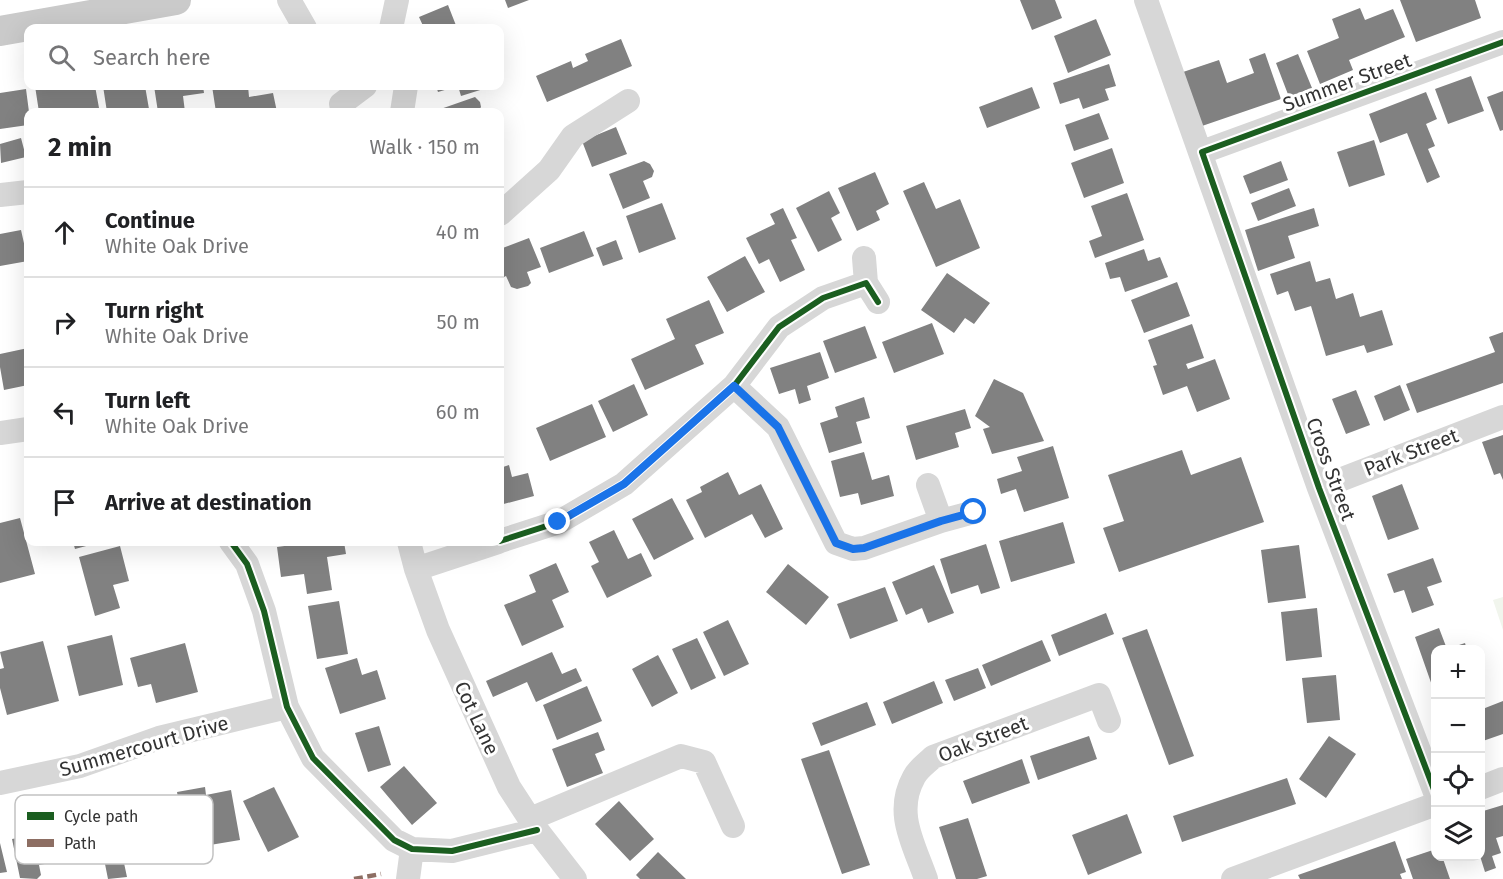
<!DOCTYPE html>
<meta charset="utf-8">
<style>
body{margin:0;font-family:"Fira Sans",sans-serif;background:#f6f6f6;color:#202124}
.controls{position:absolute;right:18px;bottom:18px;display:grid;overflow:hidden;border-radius:12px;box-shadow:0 6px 24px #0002}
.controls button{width:54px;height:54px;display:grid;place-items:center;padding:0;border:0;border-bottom:2px solid #e0e0e0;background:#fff;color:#202124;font:30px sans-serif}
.stop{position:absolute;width:18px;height:18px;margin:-14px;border:4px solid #1a73e8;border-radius:50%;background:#fff}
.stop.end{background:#1a73e8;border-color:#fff;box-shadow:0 2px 6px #0008}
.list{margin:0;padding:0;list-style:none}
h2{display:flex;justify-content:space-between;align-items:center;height:78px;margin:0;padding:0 24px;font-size:26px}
h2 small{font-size:20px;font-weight:400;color:#757577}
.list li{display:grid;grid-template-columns:39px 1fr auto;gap:18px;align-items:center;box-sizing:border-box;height:90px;padding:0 24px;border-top:2px solid #e0e0e0}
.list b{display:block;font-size:22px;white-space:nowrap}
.list p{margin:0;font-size:20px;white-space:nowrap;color:#757577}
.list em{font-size:20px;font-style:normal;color:#757577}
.icon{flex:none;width:33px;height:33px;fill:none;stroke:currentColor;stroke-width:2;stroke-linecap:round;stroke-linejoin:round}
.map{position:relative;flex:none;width:1503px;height:879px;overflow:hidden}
.search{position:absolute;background:#fff;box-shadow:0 6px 24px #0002;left:24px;top:24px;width:480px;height:66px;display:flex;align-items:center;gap:15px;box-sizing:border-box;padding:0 21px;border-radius:12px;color:#757577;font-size:22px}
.panel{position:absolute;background:#fff;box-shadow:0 6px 24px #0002;left:24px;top:108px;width:480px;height:438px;border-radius:12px}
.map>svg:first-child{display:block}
.pitch{fill:#f1f5ed}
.building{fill:#818181}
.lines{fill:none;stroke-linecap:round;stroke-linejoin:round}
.minor{stroke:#d7d7d7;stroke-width:24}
.major{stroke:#cacaca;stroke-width:30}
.quiet{stroke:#8d6e63;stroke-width:4.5;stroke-dasharray:9 4.5;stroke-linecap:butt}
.cycleway-casing{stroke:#fff;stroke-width:10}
.cycleway{stroke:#1b5e20;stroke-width:6}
.route{stroke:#1a73e8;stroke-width:8}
.labels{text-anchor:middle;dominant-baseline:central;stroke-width:6;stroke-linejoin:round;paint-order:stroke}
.street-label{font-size:20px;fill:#333;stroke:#fff}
.key{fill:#fff;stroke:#c2c2c2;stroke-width:1.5}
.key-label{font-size:16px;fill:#333}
</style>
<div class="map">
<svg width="1503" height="879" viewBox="0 0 1503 879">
<rect width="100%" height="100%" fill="#fff"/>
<path class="pitch" d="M1503,597V630L1493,600Z"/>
<path class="building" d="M505,0H529L508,8Z
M1020,0H1055L1062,18L1032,30Z
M1400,0H1475L1481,18L1416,42Z
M448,5L457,28H424L419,17Z
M1360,8L1365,20L1393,9L1405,37L1349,60L1353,70L1320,84L1307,51L1339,38L1332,19Z
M1096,19L1111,55L1068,73L1054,36Z
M621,39L632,66L547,102L536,76L571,61L573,68L588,61L585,54Z
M1265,53L1281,99L1202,126L1183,72L1219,60L1227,83L1254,73L1249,59Z
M1298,54L1312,88L1289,97L1276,63Z
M1109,64L1116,86L1105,89L1109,100L1083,109L1079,98L1060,104L1053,83Z
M1471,76L1484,111L1448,124L1435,89Z
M35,86H95L99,108L72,112H39Z
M103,86H145L149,109L107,112Z
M154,86H203L204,93L183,96L185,112H158Z
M212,86H248L249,97L273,93L277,112H216Z
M436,86H493L461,96L458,86L438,92Z
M1032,87L1040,108L987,128L979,107Z
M26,89L29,112L28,125L0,129V93Z
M1503,91V130L1500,131L1487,97Z
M1426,92L1437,119L1426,124L1435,146L1428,149L1440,177L1427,183L1407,133L1380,143L1369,114Z
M475,97L480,102L481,107L478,112H432Z
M1099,113L1109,139L1074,151L1065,125Z
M616,127L627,154L592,167L582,141Z
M21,138L26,157L1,163L0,144Z
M1374,140L1385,175L1349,187L1337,152Z
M1112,148L1124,183L1084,198L1071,163Z
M644,161L650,164L654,171L652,177L643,181L650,198L623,209L609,174Z
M1281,161L1288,180L1250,194L1243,176Z
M875,172L889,204L876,211L880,220L857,231L838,188Z
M924,182L936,209L960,199L980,248L936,267L903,191Z
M1289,188L1296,206L1258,221L1251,203Z
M829,191L840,213L831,218L842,240L818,252L796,208Z
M1127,193L1144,240L1095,258L1089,241L1102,236L1091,206Z
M662,203L676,239L639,253L626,216Z
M783,208L797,238L791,240L805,270L780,282L769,259L759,264L746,238L775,224L770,214Z
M1314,208L1319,226L1288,236L1295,258L1258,271L1245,230Z
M21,230L28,261L0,266V234Z
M584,231L594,256L549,273L540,248Z
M529,238L541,267L527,272L531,283L528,286L517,289L511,287L506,276L500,279V249Z
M616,240L623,259L603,266L596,248Z
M1144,249L1148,261L1160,257L1168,277L1125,292L1120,277L1110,279L1105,263Z
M745,256L765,292L727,312L707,277Z
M1310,261L1316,282L1330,278L1336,299L1353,293L1360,317L1382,310L1393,345L1367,353L1364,345L1326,356L1311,306L1295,311L1288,291L1277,295L1270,274Z
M947,273L990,303L974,324L965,318L954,333L921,310Z
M1177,282L1190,316L1144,333L1131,300Z
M709,300L724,333L695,345L704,364L645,390L631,359L675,339L666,319Z
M932,323L944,354L894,373L882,342Z
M1192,324L1204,358L1186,364L1188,369L1215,359L1230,399L1197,412L1187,386L1163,395L1153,366L1157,365L1148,340Z
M865,326L877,358L835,373L823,341Z
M1503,332V383L1417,413L1406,384L1495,352L1489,337Z
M28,348V385L4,390L0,367V354Z
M820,352L829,378L807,386L811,400L799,404L795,389L779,394L770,368Z
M994,379L1023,393L1044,441L992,454L983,429L990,427L975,416Z
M634,384L648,415L613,432L598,401Z
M1400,385L1410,410L1384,421L1374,396Z
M1356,390L1370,425L1346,434L1332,399Z
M864,397L870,418L856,422L862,443L829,453L820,423L838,417L835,407Z
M592,404L606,437L550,461L536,428Z
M965,409L971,428L955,433L959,447L916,460L906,426Z
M1503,435V480L1500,473L1494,475L1482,442Z
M1053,446L1069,498L1024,512L1016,489L1001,494L997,479L1022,471L1017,457Z
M1182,450L1191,475L1241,457L1264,522L1119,572L1103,528L1124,521L1108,475Z
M864,452L872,480L889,475L894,496L861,505L858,493L840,497L831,461Z
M509,465L512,477L528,473L534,496L500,505V468Z
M728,472L739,495L761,484L783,529L765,538L752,514L705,538L686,500L702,492L700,487Z
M1402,484L1419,529L1388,540L1372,496Z
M672,498L694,539L654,560L632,519Z
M20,518L35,574L0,583V523Z
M1063,522L1075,563L1011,582L999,541Z
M614,530L628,559L641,553L652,576L607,598L591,566L599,562L589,542Z
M73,542H101L75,549Z
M314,542H344L346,554L327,557L332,590L307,594L304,574L281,577L277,547Z
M986,544L1000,588L981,594L978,585L951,594L940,559Z
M1299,545L1306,598L1268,603L1261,550Z
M120,546L129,581L113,585L120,608L95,616L79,557Z
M1433,558L1442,582L1427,587L1434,605L1412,613L1404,590L1394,593L1387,574Z
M556,563L569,592L552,600L564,627L522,646L504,605L536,592L529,575Z
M788,564L829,597L806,625L766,592Z
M934,565L954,613L928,623L922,608L906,615L892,582Z
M885,587L898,621L850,639L837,604Z
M339,601L348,654L317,659L308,606Z
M1317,608L1322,657L1286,661L1281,612Z
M1106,613L1114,634L1059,656L1051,635Z
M728,620L749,664L724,676L703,632Z
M1439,628L1447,649L1465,643L1467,650H1436L1435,694L1415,637Z
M1147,629L1194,756L1169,765L1122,638Z
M112,635L123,685L79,696L67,646Z
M697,638L716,678L691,690L672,649Z
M1042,640L1051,661L991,686L982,665Z
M43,641L59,701L7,715L0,688V669L4,668L0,652Z
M185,643L198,692L156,703L151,684L138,687L130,658Z
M552,652L562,674L576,668L582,681L536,702L527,682L493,697L486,681Z
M658,655L678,693L652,707L632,669Z
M357,658L362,675L377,670L386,699L340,714L325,668Z
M978,668L986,688L954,701L945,680Z
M1336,675L1340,720L1307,723L1302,678Z
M934,681L943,703L892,724L883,702Z
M587,686L602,721L557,740L543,705Z
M1503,701V734L1480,742V710Z
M867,702L876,725L821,746L812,723Z
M379,726L391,765L368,772L355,733Z
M598,732L605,750L595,754L603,773L567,787L552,749Z
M1089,736L1097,759L1038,780L1030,756Z
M1329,736L1356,754L1326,798L1299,779Z
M829,750L870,865L842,874L801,759Z
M1022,759L1030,783L972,804L963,781Z
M404,766L437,803L412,825L380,787Z
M1287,778L1296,804L1182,842L1173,816Z
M205,787L206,795L231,790L240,840L210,845L209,839L186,843L177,792Z
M274,787L299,837L268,852L243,801Z
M619,801L654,839L630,861L595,824Z
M1503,805V836L1496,838L1501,853L1492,856L1496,868L1485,872L1480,856V812Z
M1127,814L1142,853L1088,875L1072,835Z
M968,818L987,876L977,879H956L939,827Z
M115,821L127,877L108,879L103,854L72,860L66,831Z
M56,831L62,861L39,865L41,875L37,879L20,878L12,839Z
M1395,841L1406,872L1400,874L1402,879H1300L1298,875Z
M0,843L7,872L0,873Z
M1436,849V856H1442L1450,879H1413L1406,859Z
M658,852L686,879H640L636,875Z"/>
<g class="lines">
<path class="minor" d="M289,0L305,28
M1146,0L1319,488L1436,795
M391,28L397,0
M341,104L365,86
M402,112L406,86
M1202,152L1503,42
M0,195L28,192
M500,214L549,170L573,136L628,101
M864,258L866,283
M734,386L778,427L836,543L853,549L864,548L941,521L974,512
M0,433L28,429
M928,485L941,521
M1319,488L1503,417
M500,541L559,522L624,484L734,386L779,327L823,298L866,283L878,302
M231,542L247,564L264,611L287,707L313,758L394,840L412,849L452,851L537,830
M409,542L416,569L438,630L509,787L537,830L575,879
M416,569L498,542
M0,783L80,766L159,738L287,707
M1480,788L1503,779
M530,819L681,756L704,762L733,826
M408,879L412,849
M926,879C914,844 894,813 914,777C918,769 927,763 933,757L1099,695L1109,721
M1233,879L1436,804"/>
<path class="major" d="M0,31L176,0"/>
<path class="quiet" d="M354,879L381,874"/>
<g class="cycleway-casing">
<path id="cycleway" d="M500,541L559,522L624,484L734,386L779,327L823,298L866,283L878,302
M231,542L247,564L264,611L287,707L313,758L394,840L412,849L452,851L537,830
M1436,795L1319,488L1202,152L1503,42"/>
</g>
<use href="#cycleway" class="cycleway"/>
</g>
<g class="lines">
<path class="route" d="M558,522L624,484L734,386L778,427L836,543L853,549L864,548L941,521L974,512"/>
</g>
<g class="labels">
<g class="street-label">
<text transform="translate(1347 82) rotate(-20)">Summer Street</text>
<text transform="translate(1411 452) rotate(-21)">Park Street</text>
<text transform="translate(1331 469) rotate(70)">Cross Street</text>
<text transform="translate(477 718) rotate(65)">Cot Lane</text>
<text transform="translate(983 739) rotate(-21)">Oak Street</text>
<text transform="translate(144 746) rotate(-16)">Summercourt Drive</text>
</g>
</g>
<rect x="15" y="795" width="198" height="69" rx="9" class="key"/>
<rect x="27" y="812" width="27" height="8" fill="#1b5e20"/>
<rect x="27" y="839" width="27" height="8" fill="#8d6e63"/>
<g class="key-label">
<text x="64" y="822">Cycle path</text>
<text x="64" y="849">Path</text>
</g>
</svg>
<div class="controls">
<button>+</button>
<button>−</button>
<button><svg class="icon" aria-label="locate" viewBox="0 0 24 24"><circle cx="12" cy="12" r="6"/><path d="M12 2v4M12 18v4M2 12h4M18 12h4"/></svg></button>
<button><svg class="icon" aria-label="layers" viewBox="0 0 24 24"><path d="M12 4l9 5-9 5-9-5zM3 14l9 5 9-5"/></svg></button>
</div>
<div class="stop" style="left:974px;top:512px"></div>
<div class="stop end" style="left:558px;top:522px"></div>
<div class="search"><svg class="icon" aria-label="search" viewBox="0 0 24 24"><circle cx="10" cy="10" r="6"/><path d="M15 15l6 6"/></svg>Search here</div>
<section class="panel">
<h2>2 min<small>Walk · 150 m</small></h2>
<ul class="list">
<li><svg class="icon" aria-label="ahead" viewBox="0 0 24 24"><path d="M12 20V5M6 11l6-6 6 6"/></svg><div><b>Continue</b><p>White Oak Drive</p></div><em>40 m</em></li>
<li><svg class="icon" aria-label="right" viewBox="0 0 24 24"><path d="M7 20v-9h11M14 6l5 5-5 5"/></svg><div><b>Turn right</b><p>White Oak Drive</p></div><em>50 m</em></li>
<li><svg class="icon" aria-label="left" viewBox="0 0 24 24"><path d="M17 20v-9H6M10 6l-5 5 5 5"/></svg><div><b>Turn left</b><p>White Oak Drive</p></div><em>60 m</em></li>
<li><svg class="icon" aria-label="arrive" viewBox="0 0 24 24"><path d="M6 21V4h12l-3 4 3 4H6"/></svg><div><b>Arrive at destination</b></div></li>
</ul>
</section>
</div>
